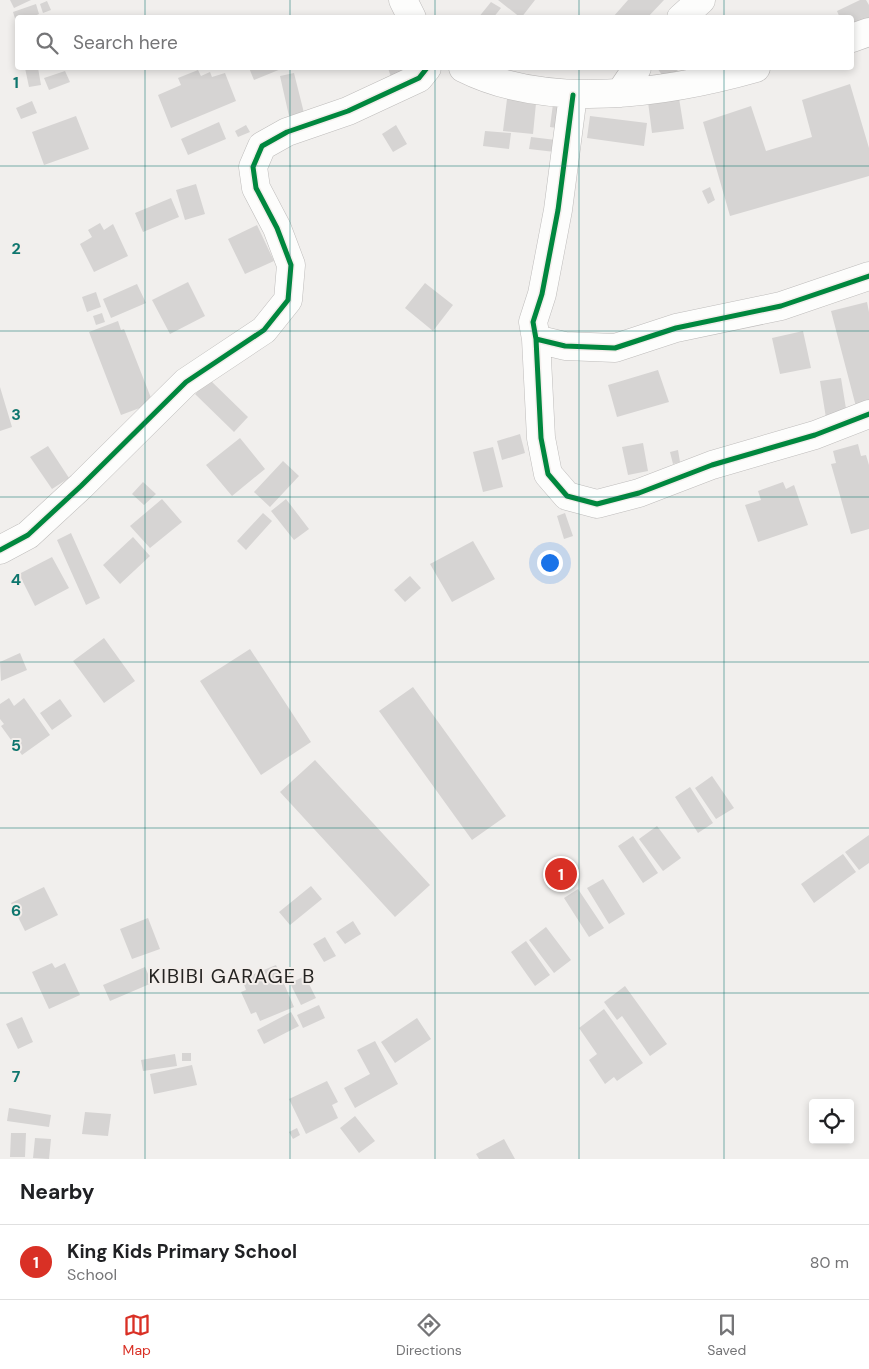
<!DOCTYPE html>
<style>
body{margin:0;font-family:"DM Sans",sans-serif;background:#f2f2f2;color:#202124}
.controls{position:absolute;right:15px;bottom:15px;display:grid;overflow:hidden;border-radius:5px;box-shadow:0 2px 8px #0003}
.controls button{width:45px;height:45px;display:grid;place-items:center;padding:0;border:0;border-bottom:1px solid #e0e0e0;background:#fff;color:#202124;font:25px sans-serif}
.you{position:absolute;left:549px;top:562px;width:18px;height:18px;margin:-12px;border:4px solid #fff;border-radius:50%;background:#1a73e8;box-shadow:0 0 0 8px #1a73e833}
.badge{display:grid;place-items:center;width:32px;height:32px;border-radius:50%;background:#d93025;color:#fff;font-size:16px;font-weight:700}
.pin{position:absolute;translate:-50% -50%;border:2px solid #fff;box-shadow:0 1px 5px #0006}
.list{margin:0;padding:0;list-style:none}
h2{display:flex;justify-content:space-between;align-items:center;height:65px;margin:0;padding:0 20px;font-size:21px}
h2 small{font-size:16px;font-weight:400;color:#757577}
.list li{display:grid;grid-template-columns:32px 1fr auto;gap:15px;align-items:center;box-sizing:border-box;height:75px;padding:0 20px;border-top:1px solid #e0e0e0}
.list b{display:block;font-size:19px;white-space:nowrap}
.list p{margin:0;font-size:16px;white-space:nowrap;color:#757577}
.list em{font-size:16px;font-style:normal;color:#757577}
.icon{flex:none;width:28px;height:28px;fill:none;stroke:currentColor;stroke-width:2;stroke-linecap:round;stroke-linejoin:round}
.map{position:relative;flex:none;width:869px;height:1159px;overflow:hidden}
.search{position:absolute;background:#fff;box-shadow:0 2px 8px #0003;left:15px;right:15px;top:15px;height:55px;display:flex;align-items:center;gap:12px;box-sizing:border-box;padding:0 18px;border-radius:5px;color:#757577;font-size:19px}
.sheet{height:140px;background:#fff}
nav{display:flex;justify-content:space-around;align-items:center;box-sizing:border-box;height:70px;border-top:1px solid #e0e0e0;background:#fff;font-size:14px;color:#757577}
nav a{display:grid;justify-items:center;gap:2px}
nav .on{color:#d93025}
.map>svg:first-child{display:block}
.building{fill:#d6d4d3}
.lines{fill:none;stroke-linecap:round;stroke-linejoin:round}
.minor-casing{stroke:#bebcbb;stroke-width:29}
.minor{stroke:#fdfdfc;stroke-width:28}
.cycleway-casing{stroke:#f3eeeb;stroke-width:8}
.cycleway{stroke:#00873e;stroke-width:5}
.grid{fill:none;stroke:#0f766e;stroke-width:1;stroke-opacity:0.55}
.labels{text-anchor:middle;dominant-baseline:central;stroke-width:4;stroke-linejoin:round;paint-order:stroke}
.quarter-label{font-size:20px;letter-spacing:1px;fill:#252422;stroke:#f3eeeb}
.grid-label{font-size:16px;text-anchor:middle;font-weight:bold;fill:#0f766e;stroke:#f3eeeb;stroke-width:4;stroke-linejoin:round;paint-order:stroke}
</style>
<div class="map">
<svg width="869" height="1159" viewBox="0 0 869 1159">
<rect width="100%" height="100%" fill="#f1efed"/>
<path class="building" d="M10,0H31L14,8Z
M498,0H535L521,18Z
M628,0H664L647,18H614L613,17Z
M860,0H866L869,5V27L852,35V18H840L837,11Z
M47,1L51,10L43,13L40,4Z
M491,2L501,8L493,18H478Z
M36,4L39,14L30,18H18L17,25L13,12Z
M25,68H38L41,85L29,87Z
M249,68H281V69L254,80Z
M388,68H414L391,77Z
M657,68H681L665,79Z
M198,70L201,76L210,72L212,77L225,73L236,101L171,128L158,95L181,85L178,78Z
M65,71L70,82L49,90L44,78Z
M294,73L304,113L289,116L280,76Z
M850,84L869,148V176L730,216L703,122L751,106L766,151L812,137L802,100Z
M508,91L537,93L533,134L503,131Z
M554,96L567,98L563,129L550,127Z
M679,98L684,129L652,133L648,102Z
M32,101L37,113L21,119L16,108Z
M76,116L89,149L44,165L32,132Z
M590,116L647,123L644,146L587,138Z
M219,122L226,139L188,155L181,139Z
M246,125L250,132L238,137L235,131Z
M396,125L407,144L393,152L382,134Z
M485,131L511,133L509,149L483,146Z
M531,137L556,140L555,152L529,149Z
M196,184L205,214L185,220L176,190Z
M710,187L715,200L708,204L702,191Z
M171,198L179,217L143,232L135,213Z
M100,223L104,230L113,224L128,256L94,272L80,244L92,237L88,230Z
M257,225L274,261L245,274L228,239Z
M188,282L205,316L170,334L152,300Z
M425,283L453,305L433,331L405,308Z
M137,284L146,303L111,318L103,299Z
M96,292L101,307L87,312L82,297Z
M867,302L869,312V420L860,422L831,311Z
M102,313L105,322L96,325L93,316Z
M118,321L121,330L124,329L153,403L121,415L89,332Z
M803,331L811,368L780,374L772,338Z
M658,370L669,402L617,417L608,385Z
M841,378L848,421L827,424L820,381Z
M210,380L248,417L234,432L195,394Z
M0,387L12,427L0,431Z
M520,434L525,453L502,460L497,441Z
M240,438L265,469L232,496L206,465Z
M643,443L648,471L628,475L622,447Z
M858,444L861,456L866,455L869,465V529L851,534L831,464L836,463L833,451Z
M48,446L69,478L52,489L30,457Z
M493,447L503,487L483,492L473,452Z
M678,450L680,462L673,464L670,452Z
M283,461L299,476L270,507L254,492Z
M143,482L156,494L144,505L132,494Z
M783,482L786,489L794,485L808,525L758,542L745,505L761,500L758,491Z
M162,499L182,522L150,548L130,526Z
M286,499L309,529L294,540L271,511Z
M263,513L272,521L246,550L237,541Z
M565,513L573,536L564,539L557,516Z
M71,533L100,598L86,605L57,540Z
M133,537L150,556L120,584L103,565Z
M473,541L495,579L452,602L430,564Z
M52,557L69,588L35,606L19,574Z
M410,576L421,588L405,602L394,590Z
M104,638L135,681L104,703L73,661Z
M250,649L311,742L261,775L200,681Z
M20,653L27,670L1,681L0,662Z
M413,687L506,816L472,840L379,711Z
M9,698L14,706L24,698L50,735L22,755L1,726L4,724L0,719V704Z
M60,699L72,716L52,730L40,713Z
M315,760L430,885L395,917L280,792Z
M712,776L734,808L716,819L695,788Z
M690,787L713,823L698,833L675,797Z
M657,826L681,858L663,871L639,839Z
M869,835V863L859,870L845,852Z
M633,836L658,873L643,883L618,846Z
M843,854L856,872L814,903L801,884Z
M603,879L625,914L609,924L587,888Z
M311,886L322,899L290,925L279,912Z
M44,887L58,915L25,931L11,903Z
M578,889L604,928L589,937L564,898Z
M148,918L160,949L132,959L120,929Z
M353,921L361,934L345,944L336,932Z
M546,927L571,960L554,973L529,940Z
M325,937L336,956L324,962L313,944Z
M526,941L550,975L535,986L511,952Z
M52,963L55,968L65,963L80,995L49,1009L32,972Z
M276,965L294,1007L260,1021L256,1012L251,1014L241,992L246,990L242,979Z
M145,967L152,983L110,1001L103,985Z
M305,976L316,998L301,1005L290,983Z
M625,986L667,1044L650,1056L622,1016L617,1020L604,1002Z
M319,1005L325,1018L303,1028L297,1015Z
M604,1009L643,1063L617,1081L614,1077L605,1084L589,1060L597,1054L579,1028Z
M291,1012L299,1026L264,1044L257,1030Z
M22,1017L33,1042L18,1049L6,1024Z
M417,1018L431,1039L395,1063L381,1042Z
M375,1041L398,1084L355,1108L344,1088L370,1074L357,1050Z
M182,1053H191V1061H182Z
M175,1054L177,1066L143,1071L141,1060Z
M192,1065L197,1085L154,1094L150,1074Z
M327,1081L338,1102L332,1105L338,1118L306,1134L289,1099Z
M9,1108L51,1115L49,1127L7,1121Z
M85,1112L111,1114L108,1136L82,1134Z
M355,1116L375,1141L359,1153L340,1128Z
M297,1128L300,1135L293,1139L289,1132Z
M11,1133H26L25,1157H10Z
M35,1138L51,1139L49,1159L33,1158Z
M504,1139L515,1159H479L476,1154Z"/>
<g class="lines">
<g class="minor-casing">
<path id="minor" d="M403,0L412,18
M681,18L701,0
M852,38L869,32
M463,68C548,111 668,93 756,68
M620,93L637,68
M573,95L558,210L542,294L533,322L536,339L541,438L548,474L567,496L597,504L639,493L712,465L815,435L869,414
M536,339L565,346L615,348L676,328L781,306L869,276
M0,550L28,535L81,486L186,382L264,330L288,300L291,265L277,228L256,188L253,167L262,146L287,132L348,111L419,78L427,68"/>
</g>
<use href="#minor" class="minor"/>
<g class="cycleway-casing">
<path id="cycleway" d="M573,95L558,210L542,294L533,322L536,339L541,438L548,474L567,496L597,504L639,493L712,465L815,435L869,414
M536,339L565,346L615,348L676,328L781,306L869,276
M0,550L28,535L81,486L186,382L264,330L288,300L291,265L277,228L256,188L253,167L262,146L287,132L348,111L419,78L427,68"/>
</g>
<use href="#cycleway" class="cycleway"/>
</g>
<path class="grid" d="M145,0V18M290,0V18M435,0V18M579,0V18M724,0V18M145,68V1159M290,68V1159M435,68V1159M579,68V1159M724,68V1159M0,166H869M0,331H869M0,497H869M0,662H869M0,828H869M0,993H869"/>
<g class="labels">
<g class="quarter-label">
<text x="232" y="976">KIBIBI GARAGE B</text>
</g>
</g>
<g class="grid-label">
<text x="16" y="88">1</text>
<text x="16" y="254">2</text>
<text x="16" y="420">3</text>
<text x="16" y="585">4</text>
<text x="16" y="751">5</text>
<text x="16" y="916">6</text>
<text x="16" y="1082">7</text>
</g>
</svg>
<div class="controls">
<button><svg class="icon" aria-label="locate" viewBox="0 0 24 24"><circle cx="12" cy="12" r="6"/><path d="M12 2v4M12 18v4M2 12h4M18 12h4"/></svg></button>
</div>
<div class="you"></div>
<div class="pin badge" style="left:561px;top:874px">1</div>
<div class="search"><svg class="icon" aria-label="search" viewBox="0 0 24 24"><circle cx="10" cy="10" r="6"/><path d="M15 15l6 6"/></svg>Search here</div>
</div>
<section class="sheet">
<h2>Nearby<small></small></h2>
<ul class="list">
<li><span class="badge">1</span><div><b>King Kids Primary School</b><p>School</p></div><em>80 m</em></li>
</ul>
</section>
<nav>
<a class="on"><svg class="icon" aria-label="map" viewBox="0 0 24 24"><path d="M3 6l6-2 6 2 6-2v14l-6 2-6-2-6 2zM9 4v14M15 6v14"/></svg>Map</a>
<a><svg class="icon" aria-label="directions" viewBox="0 0 24 24"><path d="M12 3l9 9-9 9-9-9zM9 14v-3h6M13 9l2 2-2 2"/></svg>Directions</a>
<a><svg class="icon" aria-label="saved" viewBox="0 0 24 24"><path d="M7 4h10v16l-5-4-5 4z"/></svg>Saved</a>
</nav>
